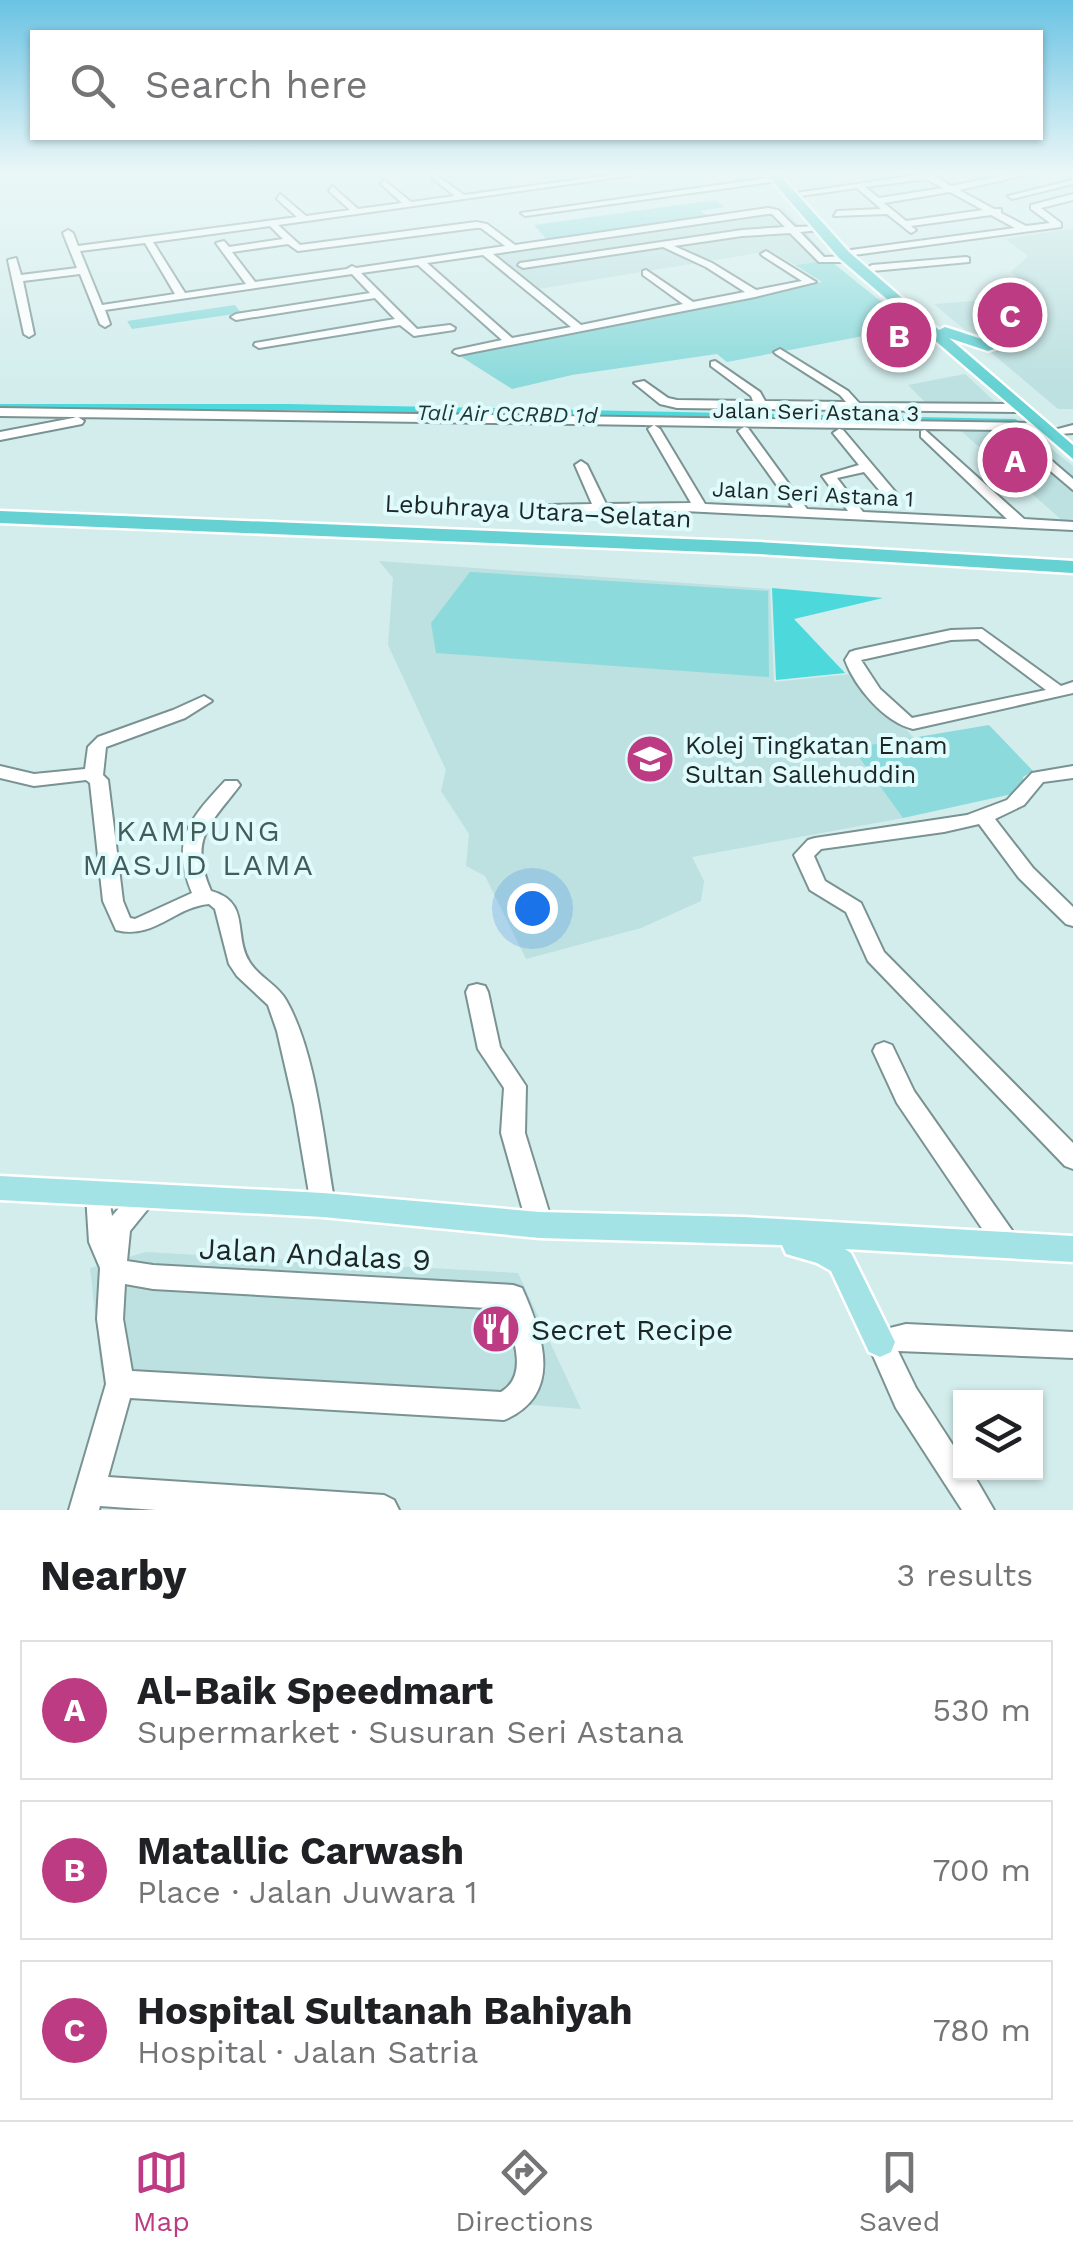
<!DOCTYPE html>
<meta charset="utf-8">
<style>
body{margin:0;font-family:"Work Sans",sans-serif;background:#f6f6f6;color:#202124}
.controls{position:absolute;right:30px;bottom:30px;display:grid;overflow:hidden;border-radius:0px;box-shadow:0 2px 8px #0004}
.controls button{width:90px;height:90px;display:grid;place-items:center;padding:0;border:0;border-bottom:2px solid #e0e0e0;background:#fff;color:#202124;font:50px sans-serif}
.you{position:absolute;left:532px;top:908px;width:35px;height:35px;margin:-25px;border:8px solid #fff;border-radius:50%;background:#1a73e8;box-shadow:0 0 0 15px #1a73e833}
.badge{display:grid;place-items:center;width:65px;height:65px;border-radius:50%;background:#bd3b83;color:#fff;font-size:32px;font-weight:700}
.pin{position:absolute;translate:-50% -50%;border:5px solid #fff;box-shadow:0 2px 10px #0006}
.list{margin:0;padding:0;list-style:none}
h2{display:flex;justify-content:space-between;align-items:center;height:130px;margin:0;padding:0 40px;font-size:42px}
h2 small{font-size:32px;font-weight:400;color:#757577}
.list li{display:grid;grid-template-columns:65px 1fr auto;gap:30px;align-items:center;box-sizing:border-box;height:140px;margin:0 20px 20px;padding:0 20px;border:2px solid #e0e0e0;border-radius:0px}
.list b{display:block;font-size:38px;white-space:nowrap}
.list p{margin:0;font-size:32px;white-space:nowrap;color:#757577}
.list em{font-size:32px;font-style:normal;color:#757577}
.icon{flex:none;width:55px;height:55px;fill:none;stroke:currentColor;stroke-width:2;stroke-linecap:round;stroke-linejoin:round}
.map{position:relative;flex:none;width:1073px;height:1510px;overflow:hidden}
.search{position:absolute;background:#fff;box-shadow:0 2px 8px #0004;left:30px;right:30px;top:30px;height:110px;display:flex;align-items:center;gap:25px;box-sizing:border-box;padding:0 35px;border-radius:0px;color:#757577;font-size:38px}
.sheet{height:610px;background:#fff}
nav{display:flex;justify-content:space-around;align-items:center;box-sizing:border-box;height:140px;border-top:2px solid #e0e0e0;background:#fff;font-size:28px;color:#757577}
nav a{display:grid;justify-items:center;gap:5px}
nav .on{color:#bd3b83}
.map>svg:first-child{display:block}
.built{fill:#bde0e0}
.green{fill:#8cdadb}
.water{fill:#4dd9dc}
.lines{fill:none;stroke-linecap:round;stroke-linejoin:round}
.canal{fill:#4dd9dc;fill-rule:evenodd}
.minor-casing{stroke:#7a9292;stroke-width:4}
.major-casing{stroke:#fff;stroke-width:5}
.highway-casing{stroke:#fff;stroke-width:5}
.minor{fill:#fff;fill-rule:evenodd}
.major{fill:#a3e3e5;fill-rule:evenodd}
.highway{fill:#65d1d3;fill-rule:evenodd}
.labels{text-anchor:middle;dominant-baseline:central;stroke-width:8;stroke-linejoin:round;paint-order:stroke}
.far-street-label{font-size:22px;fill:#1d2727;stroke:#e0fbfb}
.far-water-label{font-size:22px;font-style:italic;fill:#203838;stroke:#e0fbfb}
.street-label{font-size:25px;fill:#1d2727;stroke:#e0fbfb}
.poi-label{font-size:25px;fill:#1d2727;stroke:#e0fbfb;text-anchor:start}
.quarter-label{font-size:30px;letter-spacing:2.5px;fill:#445b5b;stroke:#e0fbfb}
.near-street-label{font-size:30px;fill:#1d2727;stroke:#e0fbfb}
.near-poi-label{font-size:30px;fill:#1d2727;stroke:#e0fbfb;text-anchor:start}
</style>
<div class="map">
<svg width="1073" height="1510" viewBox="0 0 1073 1510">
<rect width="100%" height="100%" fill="#d3eded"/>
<path class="built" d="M784,208L830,260L795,265L770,251L538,289L488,249Z
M1073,228V409H1058L934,304L1025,297L1028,287L1011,272L1028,256L1005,239Z
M965,374L1004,410H933L908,385Z
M961,431L1032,433L1073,466V530Z
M379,561L770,589L774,682L851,674L915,739L852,749L903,818L692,857L704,881L701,901L641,928L526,959L485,876L466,866L469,834L441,791L446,770L388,645L393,578Z
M146,1252L518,1273L581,1409L101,1370L90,1268Z"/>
<path class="green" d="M715,200L725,207L700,211L712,218L548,241L534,225Z
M830,260C857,284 885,302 911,327L727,362L717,354L572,375L512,389L460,356L822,282L795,265Z
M235,305L241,313L132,329L127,321Z
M470,572L768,591L769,677L436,653L431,623Z
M989,725L1033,771L1023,777L1026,791L903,818L852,748Z"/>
<path class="water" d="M772,588L883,598L794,619L845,673L776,680Z"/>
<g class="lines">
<path class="canal" d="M0,404H289L1015,419L1020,422L1015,425L289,410H0Z"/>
<g class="minor-casing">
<path id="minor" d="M632,172H655L278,225L300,245L476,222L487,224L515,245L768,208L778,210L795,227L820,226V230L800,232L824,257L849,256L854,259L849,262H819L790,233L742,236L674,246L712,263L756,290L802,281L763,256L761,254L766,251L816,282L755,297L459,355L453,352L455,350L502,340L418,265L361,273L417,329L450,325L455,328L454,330L414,336L400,325L259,348L254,345L255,343L395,319L375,298L236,320L231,317L236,314L370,293L352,274L105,310L110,324L105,327L100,324L80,274L23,281L34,334L29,337L24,334L8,260L16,258L21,275L77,268L63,233L68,230L73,233L78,246L297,217L277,199L280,194L306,216L350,210L329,191L332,186L358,209L402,203L381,184L384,180L411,202L455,196L432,178L435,174L464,195ZM768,214H772L785,227L742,230L520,263L518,265L523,268L663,247L706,267L745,292L693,302L646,270L643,271V275L683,304L581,325L493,254ZM270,226L283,239L229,247L224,241L216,243L246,284L185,293L153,242ZM476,228H481L505,246L356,268L352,266L347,269L255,282L232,252L288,244L298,251ZM145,243L175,294L102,305L80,251ZM483,255L571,327L512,338L427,263Z
M918,172L932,174L951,186L1022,172H1040L959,190L994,209H1001V213L1026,226L1050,223L1031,209V205L1073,194V200L1041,208L1061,223V227L854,255L851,254V250L1015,228L991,215L911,226L916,230L911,233L887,214L834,216L837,211L881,209L857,188L800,196L796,193L918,175ZM926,179L943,188L879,198L865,187ZM950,192L983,210L906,221L884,203Z
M775,177L778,181L525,216L521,213Z
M1073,180V184L1012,199L1008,196Z
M966,257L969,258V262L872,271L867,268L872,265Z
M780,349L848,391L859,403L1017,404L1023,408L1017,412L677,408L660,404L634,383L644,381L668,398L677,400L753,401L751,396L711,366V362L715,361L760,392L765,401L846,402L840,395L776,354L774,352Z
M0,408L1040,423L1046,427L1044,430H1016L1073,479V490L1002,430L0,416Z
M78,417L84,421L82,424L0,440V432Z
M654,425L660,429L705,504L793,508L738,431L744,427L748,428L807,509L848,511L822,476L859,465L833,433L839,429L843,430L897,494L890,498L885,497L864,472L837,478L863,512L1007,519L921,437V431L925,430L1024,519L1073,522V530L684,511L545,512L543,509L550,505L592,504L575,465L581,461L587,465L606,504L691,503L648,429Z
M1073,425V433L1060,434L1054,430Z
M982,629L1061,686L1073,682V693L913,729C884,722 855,687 845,660L850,652L856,650L951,630ZM978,639L1046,690L912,718L880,689L861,660L951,640Z
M204,696L212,701L185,718L106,747L103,775L108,780L123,901L130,918L135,919L192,893C170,840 190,819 225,781H237L240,785C210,825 188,838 211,891C251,902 233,934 249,961C258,977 277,984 286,1000C317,1054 324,1144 335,1205L332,1213L323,1216L314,1213L311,1205L294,1105L277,1031L268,1005L237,976L229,964L215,909L209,904C174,907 154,940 116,930L103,901L90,783L86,780L34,786L0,778V766L34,774L85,769L88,747L98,737L173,710Z
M1073,766V778L1043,782L1024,805L995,819L1033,868L1073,907V926L1066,924L1019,878L979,824L944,832L821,849L814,856L825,881L861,903L884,952L1073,1143V1169L1065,1166L868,961L846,912L810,890L794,855L808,840L815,838L967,815L1007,800L1032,773Z
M477,984L485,986L488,992L500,1047L526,1086L525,1133L553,1225L549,1233L540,1236L531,1233L527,1225L501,1133L504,1088L478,1049L466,992L469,986Z
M884,1042L892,1045L914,1091L1018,1239L1022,1247L1018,1255L1009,1258L1000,1255L897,1103L873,1051L876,1045Z
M98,1184L107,1187L112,1216C124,1204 134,1185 153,1191L156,1199L130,1231L127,1261L153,1265L513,1285L522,1288C543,1335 564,1395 504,1420L130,1398L108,1477L384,1495L394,1500L399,1510H156L100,1506L99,1510H69L106,1384L97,1319L100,1268L89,1242L86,1195L89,1187ZM125,1284L153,1289L504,1309C512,1334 530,1375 501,1392L132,1371L123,1319Z
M906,1324L1073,1332V1358L898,1351L916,1388L960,1456V1472H972L994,1510H962L896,1408L867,1342L870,1333Z"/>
</g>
<g class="major-casing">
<path id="major" d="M0,1176L323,1193L540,1212L744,1217L1073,1236V1262L845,1249L851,1253L895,1342L891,1352L880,1357L869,1352L831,1271L817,1263L786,1254L782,1245L540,1238L323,1217L0,1200Z"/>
</g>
<g class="highway-casing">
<path id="highway" d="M765,172H777L849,252L939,330L945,327L994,343V349L988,351L949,338L1073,445V459L839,258Z
M0,511L759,542L1073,561V573L759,554L0,523Z"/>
</g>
<use href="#minor" class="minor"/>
<use href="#major" class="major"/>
<use href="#highway" class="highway"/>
</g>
<linearGradient id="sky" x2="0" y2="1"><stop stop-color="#6ac3e3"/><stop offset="0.45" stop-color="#ebf7f7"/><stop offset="1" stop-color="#ebf7f7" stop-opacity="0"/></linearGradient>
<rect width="1073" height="384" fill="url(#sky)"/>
<defs>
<g id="school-disc" transform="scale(2.5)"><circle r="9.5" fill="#bd3b83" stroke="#e0fbfb"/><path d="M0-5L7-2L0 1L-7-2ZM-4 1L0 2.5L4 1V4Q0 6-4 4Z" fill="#fff"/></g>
<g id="restaurant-disc" transform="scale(2.5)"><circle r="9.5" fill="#bd3b83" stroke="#e0fbfb"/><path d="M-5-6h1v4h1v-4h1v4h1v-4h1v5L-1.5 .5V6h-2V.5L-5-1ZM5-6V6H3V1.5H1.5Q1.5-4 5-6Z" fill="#fff"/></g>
</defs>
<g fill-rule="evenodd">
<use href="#school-disc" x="650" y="759"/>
<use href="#restaurant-disc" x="496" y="1329"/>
</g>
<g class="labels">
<g class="far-street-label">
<text transform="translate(816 412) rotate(1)">Jalan Seri Astana 3</text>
<text transform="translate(813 494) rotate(3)">Jalan Seri Astana 1</text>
</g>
<g class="far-water-label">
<text transform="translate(507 414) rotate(1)">Tali Air CCRBD 1d</text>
</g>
<g class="street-label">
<text transform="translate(538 511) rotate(3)">Lebuhraya Utara–Selatan</text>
</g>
<g class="poi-label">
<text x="685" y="745">Kolej Tingkatan Enam<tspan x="685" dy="29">Sultan Sallehuddin</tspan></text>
</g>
<g class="quarter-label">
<text x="199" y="830">KAMPUNG<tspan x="199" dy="34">MASJID LAMA</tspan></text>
</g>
<g class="near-street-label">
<text transform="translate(315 1254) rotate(3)">Jalan Andalas 9</text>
</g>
<g class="near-poi-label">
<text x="531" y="1329">Secret Recipe</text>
</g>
</g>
</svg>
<div class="controls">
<button><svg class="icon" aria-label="layers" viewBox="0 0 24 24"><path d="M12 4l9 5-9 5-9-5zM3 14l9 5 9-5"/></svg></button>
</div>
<div class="you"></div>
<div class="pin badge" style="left:1015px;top:460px">A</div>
<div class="pin badge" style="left:899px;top:335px">B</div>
<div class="pin badge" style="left:1010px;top:315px">C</div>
<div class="search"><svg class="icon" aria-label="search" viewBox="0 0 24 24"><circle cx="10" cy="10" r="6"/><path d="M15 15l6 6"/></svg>Search here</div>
</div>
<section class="sheet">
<h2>Nearby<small>3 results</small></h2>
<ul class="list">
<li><span class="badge">A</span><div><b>Al-Baik Speedmart</b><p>Supermarket · Susuran Seri Astana</p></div><em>530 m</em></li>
<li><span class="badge">B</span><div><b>Matallic Carwash</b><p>Place · Jalan Juwara 1</p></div><em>700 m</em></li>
<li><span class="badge">C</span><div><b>Hospital Sultanah Bahiyah</b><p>Hospital · Jalan Satria</p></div><em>780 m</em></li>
</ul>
</section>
<nav>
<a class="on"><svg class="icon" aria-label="map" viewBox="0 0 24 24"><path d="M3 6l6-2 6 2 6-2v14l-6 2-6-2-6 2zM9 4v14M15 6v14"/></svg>Map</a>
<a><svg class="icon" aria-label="directions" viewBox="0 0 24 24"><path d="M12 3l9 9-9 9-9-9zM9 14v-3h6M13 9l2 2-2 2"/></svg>Directions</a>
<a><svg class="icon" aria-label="saved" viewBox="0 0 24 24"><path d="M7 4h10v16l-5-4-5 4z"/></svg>Saved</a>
</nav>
